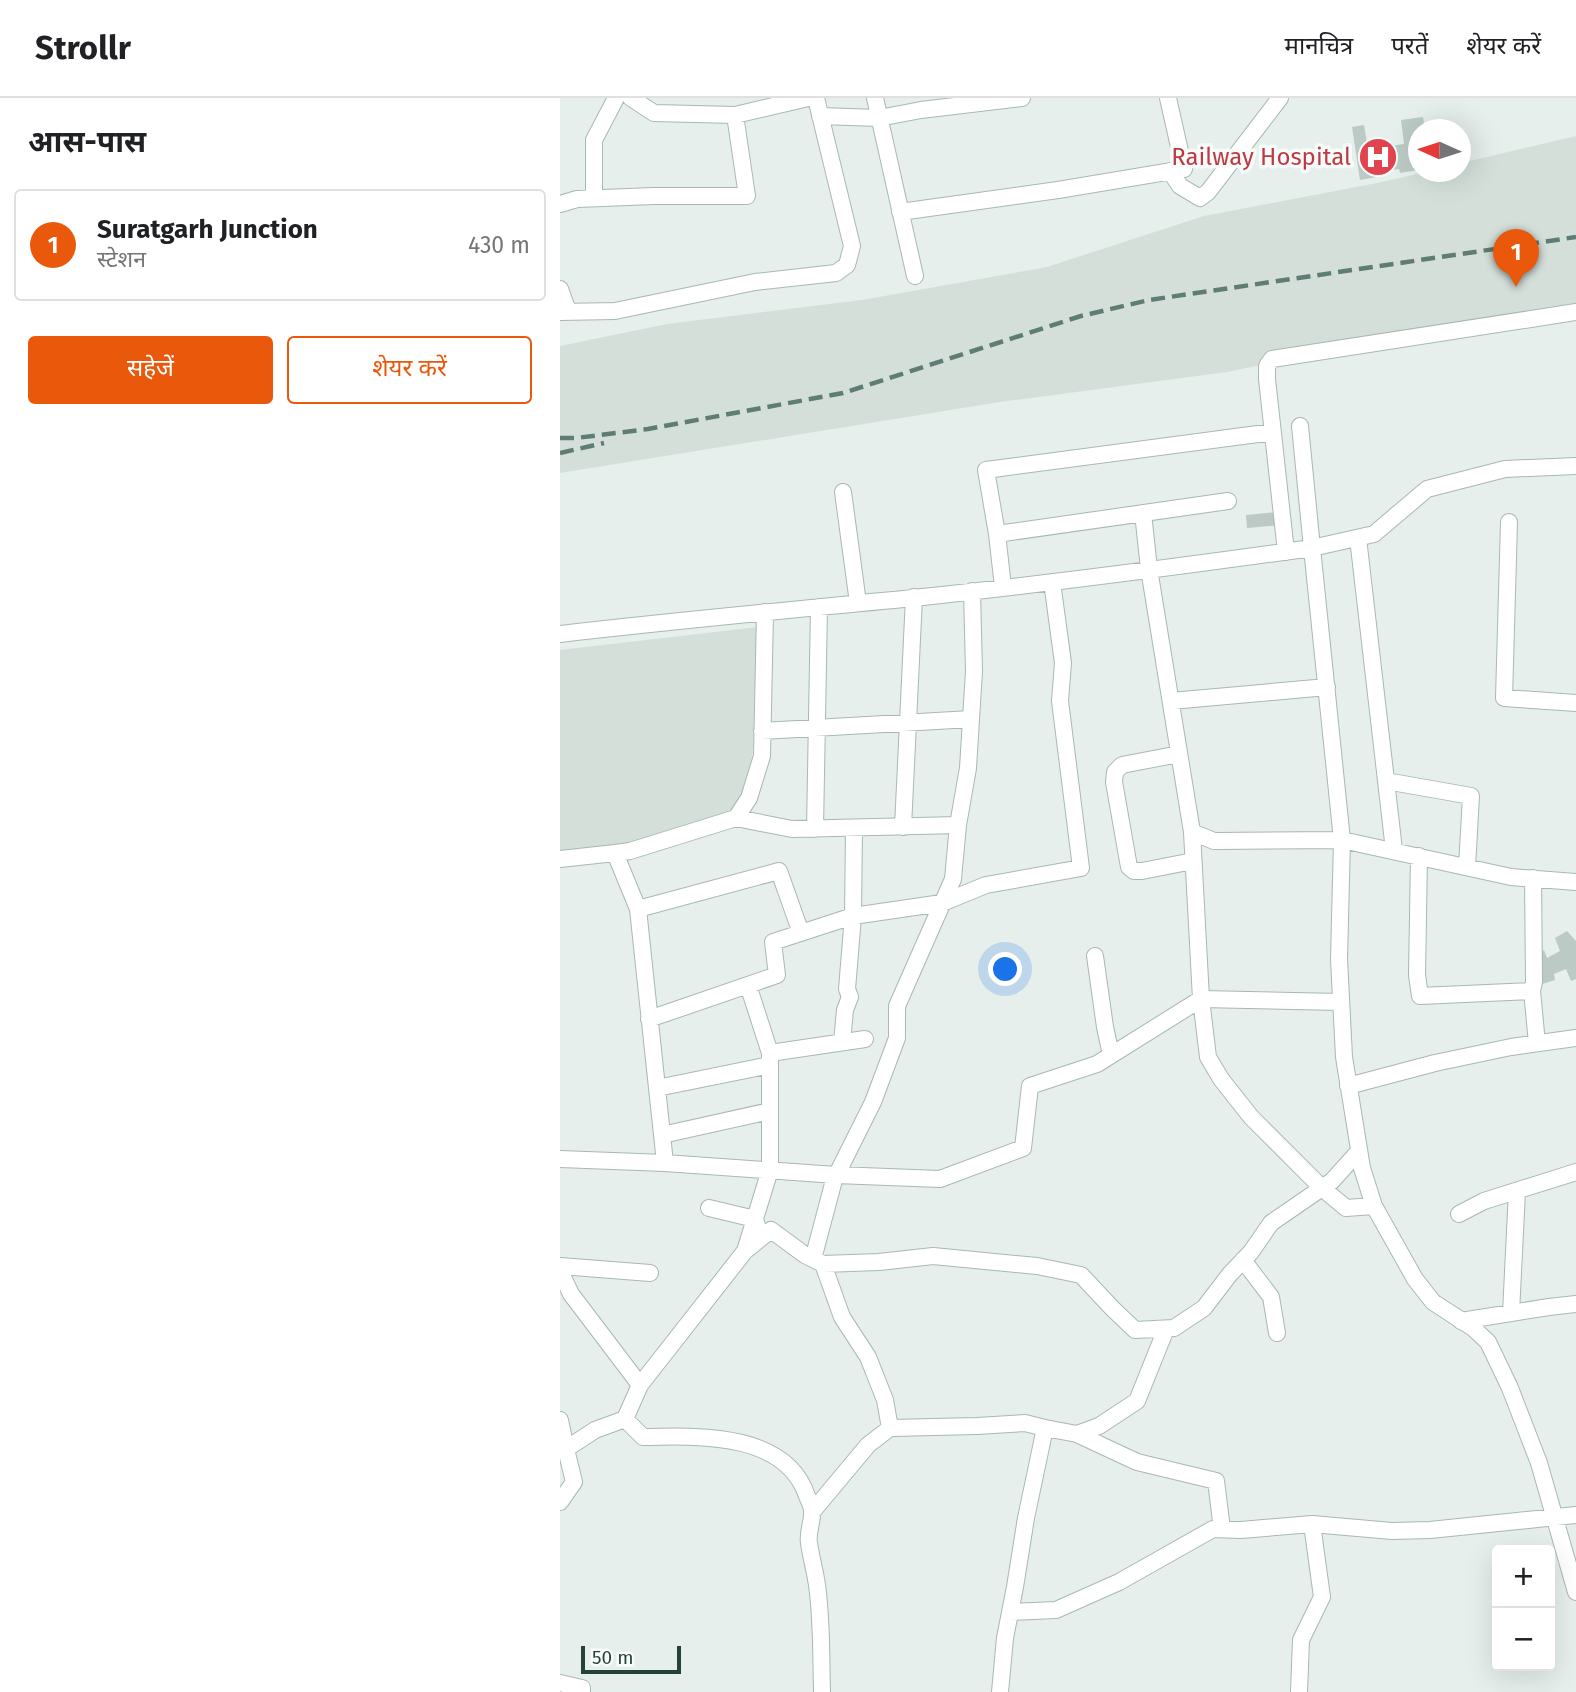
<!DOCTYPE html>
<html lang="hi">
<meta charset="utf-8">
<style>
body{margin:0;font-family:"Fira Sans","Noto Sans Devanagari",sans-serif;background:#f6f6f6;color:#202124}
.controls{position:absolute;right:21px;bottom:21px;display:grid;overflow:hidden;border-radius:7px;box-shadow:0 7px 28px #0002}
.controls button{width:63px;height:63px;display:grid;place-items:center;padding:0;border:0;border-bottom:2px solid #e0e0e0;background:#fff;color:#202124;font:35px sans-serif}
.compass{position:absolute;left:848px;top:21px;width:63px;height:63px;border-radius:50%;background:#fff;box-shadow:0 7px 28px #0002;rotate:273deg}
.scale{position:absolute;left:21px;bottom:18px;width:100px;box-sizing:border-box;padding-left:7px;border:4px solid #24423a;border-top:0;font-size:19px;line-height:24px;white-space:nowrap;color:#24423a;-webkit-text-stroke:5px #f7fbf9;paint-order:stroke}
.you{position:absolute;left:446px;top:872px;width:24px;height:24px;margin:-18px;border:5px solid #fff;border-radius:50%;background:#1a73e8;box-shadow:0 0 0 10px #1a73e833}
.badge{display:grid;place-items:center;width:46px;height:46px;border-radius:50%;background:#ea580c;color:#fff;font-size:23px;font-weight:700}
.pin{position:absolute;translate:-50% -58px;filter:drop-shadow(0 2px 4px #0008)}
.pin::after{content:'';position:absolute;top:37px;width:24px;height:21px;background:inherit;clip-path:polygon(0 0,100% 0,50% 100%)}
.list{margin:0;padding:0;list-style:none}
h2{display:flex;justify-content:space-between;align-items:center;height:91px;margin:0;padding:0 28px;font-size:30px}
h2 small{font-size:23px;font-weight:400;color:#757577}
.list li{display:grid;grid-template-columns:46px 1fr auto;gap:21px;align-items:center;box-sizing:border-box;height:112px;margin:0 14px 14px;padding:0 14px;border:2px solid #e0e0e0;border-radius:7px}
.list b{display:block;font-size:26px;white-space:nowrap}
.list p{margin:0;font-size:23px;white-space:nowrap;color:#757577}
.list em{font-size:23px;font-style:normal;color:#757577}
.actions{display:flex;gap:14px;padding:21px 28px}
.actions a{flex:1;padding:16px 0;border:2px solid #ea580c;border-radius:7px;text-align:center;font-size:24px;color:#ea580c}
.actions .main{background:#ea580c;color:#fff}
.map{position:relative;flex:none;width:1016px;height:1594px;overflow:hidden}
header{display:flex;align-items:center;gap:42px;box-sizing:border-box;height:98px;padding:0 35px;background:#fff;border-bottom:2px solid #e0e0e0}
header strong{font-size:33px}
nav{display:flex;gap:38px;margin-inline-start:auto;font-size:24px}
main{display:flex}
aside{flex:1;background:#fff}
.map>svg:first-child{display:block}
.built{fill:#d4dfda}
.building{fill:#bbcac4}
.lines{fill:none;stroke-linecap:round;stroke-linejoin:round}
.minor-casing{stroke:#a8b8b2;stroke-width:18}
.minor{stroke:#fff;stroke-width:16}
.rail{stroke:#5f7d75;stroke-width:4.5;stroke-dasharray:14 7;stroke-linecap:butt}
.labels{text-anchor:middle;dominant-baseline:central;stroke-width:7;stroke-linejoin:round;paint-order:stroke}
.health-label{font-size:24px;fill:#be3a42;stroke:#f7fbf9;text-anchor:end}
</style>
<header>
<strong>Strollr</strong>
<nav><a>मानचित्र</a><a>परतें</a><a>शेयर करें</a></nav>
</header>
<main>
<aside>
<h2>आस-पास<small></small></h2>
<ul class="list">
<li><span class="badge">1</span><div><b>Suratgarh Junction</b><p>स्टेशन</p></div><em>430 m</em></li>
</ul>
<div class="actions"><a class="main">सहेजें</a><a>शेयर करें</a></div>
</aside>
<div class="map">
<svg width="1016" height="1594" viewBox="0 0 1016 1594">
<rect width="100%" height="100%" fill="#e6efeb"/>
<path class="built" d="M1016,38V205L912,223L667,274L440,304L0,375V248L107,226L302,202L487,169L644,118L817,85L866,74H900L901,65Z
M198,529L193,650L187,697L174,717L68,750L0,758V552Z"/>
<path class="building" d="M863,19L865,32H858V72L840,75L839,71L816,74V79L800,82L792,29L804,27L808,51L844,46L841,22Z
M718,414L720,427L687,430L686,417Z
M1007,833L1016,843V881L1011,883L1006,871L994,876L995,882L982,886L977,857L984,852L987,860L1000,853L995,840Z"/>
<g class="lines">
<g class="minor-casing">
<path id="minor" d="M71,0L94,15L175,17L248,0
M315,0L355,178
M260,18L319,20L361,12L462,0
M610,73L620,88L640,100L648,94L720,0
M34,100V42L56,0
M0,106L17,101L94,98H187L175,17
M340,114L498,92L624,71L608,0
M0,191L8,213
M0,214L55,213L195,184L276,175L287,167L292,148L256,0
M740,328L752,450L814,436L867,391L945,371L1016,368
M283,394L298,505
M583,415L589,471L632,734L654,743L782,742L779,861L784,959L802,1070L814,1108L855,1181L873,1204L913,1230L928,1244L950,1290L979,1365L1016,1494
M949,424L944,600L1016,605
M437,436L668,403
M798,440L834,752
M726,454L707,281V268L712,261L1016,214
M443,489L437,436L426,372L713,334
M205,514L202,658L189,700L176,720L70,753L55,755L78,811L105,1065L276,1077L380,1081L463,1050L470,988L537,966L641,901L632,734
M0,536C121,522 242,511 363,499C493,485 623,468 752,450L782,742L951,779L1016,784
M611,603L767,589
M202,633L411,621
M619,656L562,667L555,674L554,684L569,769L574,773H582L633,763
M826,683L911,698L907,769
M176,720L232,731L398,727
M343,729L354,499
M255,731L259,509
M859,758L857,877L860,898L972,893
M0,761L55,755
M973,780L974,884L972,893L977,945
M78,811L219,773L241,835
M535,858L545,929L551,957
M188,887L210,955
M781,904L641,901L648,959L661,981L691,1019L762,1090L786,1110L814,1108
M89,921L217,877L213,844L293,818L382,805L426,787L521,770L500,603L503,565L492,484
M282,944L285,912L290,899L287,891L293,818L294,730
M788,988L875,965L951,949L1016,940
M97,990L210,967
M102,1037L210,1013
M0,1061L105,1065
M149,1110L195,1121L198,1131
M899,1116L924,1103L1016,1074
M185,1153L210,1072V955L305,941
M253,1161L274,1082L313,1004L337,940V908L393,781L398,727L408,670L414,573L412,493
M683,1162L711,1199L717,1235
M263,1166L282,1219L308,1259L325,1302L330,1330L417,1328L465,1325L485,1330L466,1420L455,1489L445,1540L440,1594
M0,1168L90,1175
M0,1173L11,1196L80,1287L185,1153L211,1132L245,1157L263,1166L319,1164L373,1158L477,1168L521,1177L553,1211L575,1232L614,1230L644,1210L670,1176L691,1154L711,1125L772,1083L799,1053
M951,1215L957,1093
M901,1223L989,1209L1016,1206
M65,1321L83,1339C138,1338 226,1334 247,1398C249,1403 252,1408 252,1413C253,1424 247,1434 249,1445C251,1459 255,1473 257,1487C262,1522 261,1558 262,1594
M0,1322L6,1351
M485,1330L517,1336L539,1328L577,1303L606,1231
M517,1336L577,1364L656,1383L662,1431
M0,1404L14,1384L6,1351L35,1332L65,1321L80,1287
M252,1414L308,1347L330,1330
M450,1514L496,1512L559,1484L653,1431L681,1432L752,1426L832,1433L870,1432L1016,1417
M0,1585L22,1590V1594
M739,1594L741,1542L762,1499L752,1426"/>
</g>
<use href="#minor" class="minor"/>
<path class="rail" d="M0,340H16L88,331L283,295L521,218L589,202L1016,139
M0,355L44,345"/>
</g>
<defs>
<g id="hospital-disc" transform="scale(2.0125)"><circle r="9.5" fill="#e0444e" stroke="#f7fbf9"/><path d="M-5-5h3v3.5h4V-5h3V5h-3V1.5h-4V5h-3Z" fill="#fff"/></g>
</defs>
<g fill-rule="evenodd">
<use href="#hospital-disc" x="818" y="59"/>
</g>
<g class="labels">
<g class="health-label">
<text x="791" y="59">Railway Hospital</text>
</g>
</g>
</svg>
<div class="controls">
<button>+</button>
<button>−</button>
</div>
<svg class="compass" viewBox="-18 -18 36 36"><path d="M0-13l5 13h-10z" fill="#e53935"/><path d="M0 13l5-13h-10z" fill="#757577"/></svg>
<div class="scale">50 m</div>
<div class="you"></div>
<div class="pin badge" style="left:956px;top:189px">1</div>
</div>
</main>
